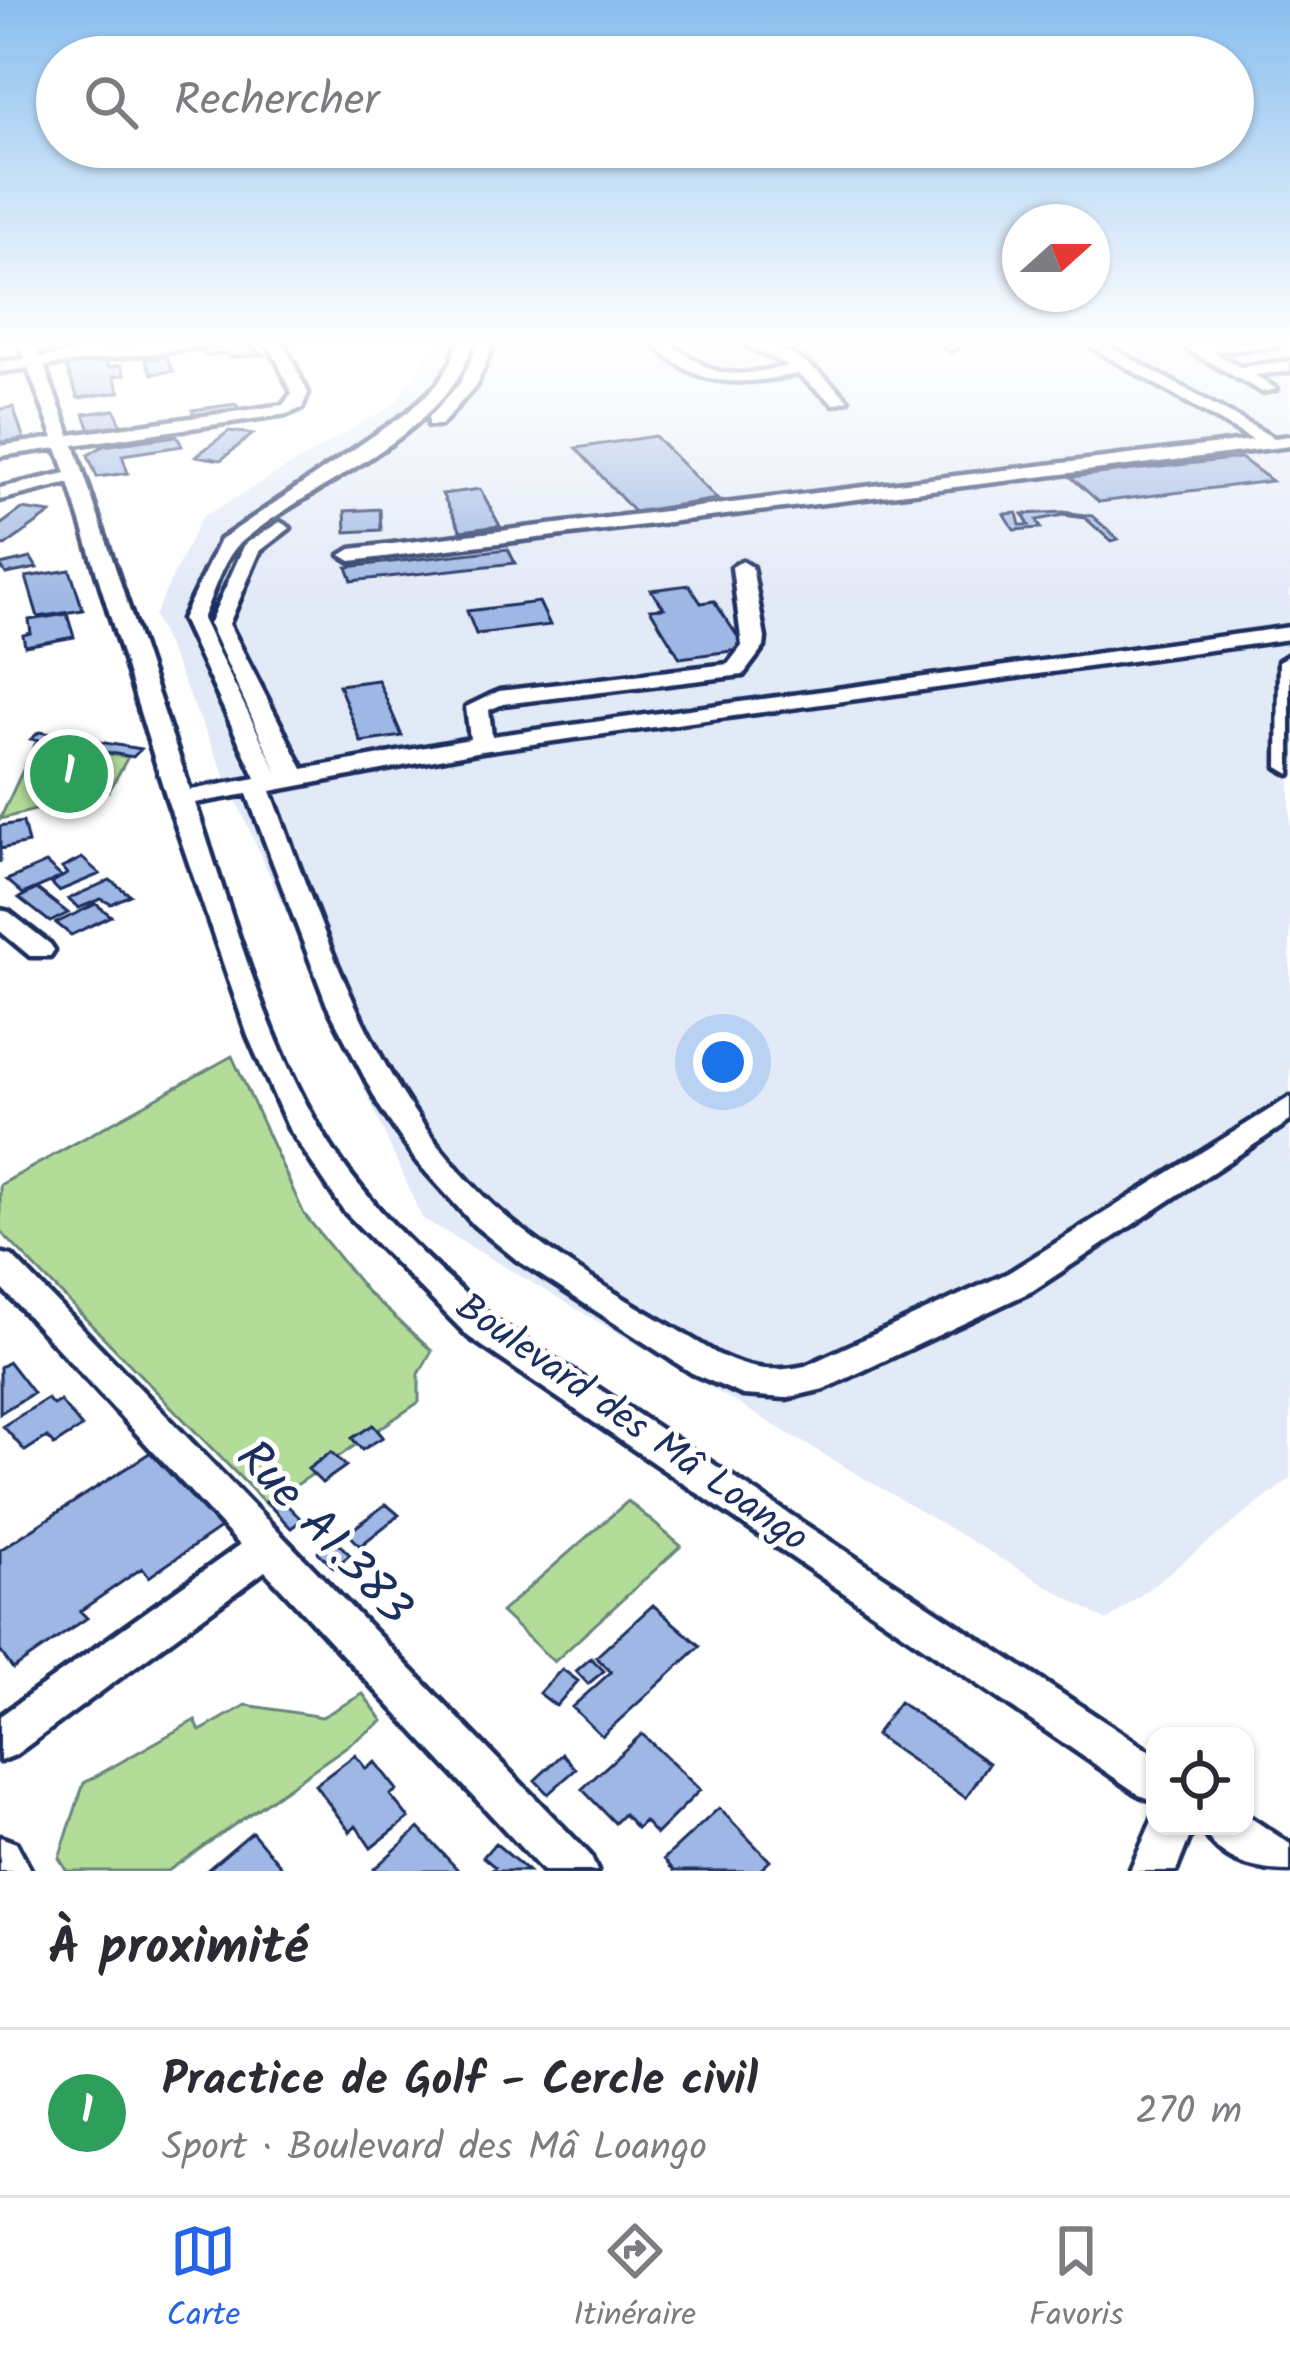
<!DOCTYPE html>
<html lang="fr">
<meta charset="utf-8">
<style>
body{margin:0;font-family:Kalam,sans-serif;background:#f2f2f3;color:#2b2b33}
.controls{position:absolute;right:36px;bottom:36px;display:grid;overflow:hidden;border-radius:24px;box-shadow:0 3px 9px #0004}
.controls button{width:108px;height:108px;display:grid;place-items:center;padding:0;border:0;border-bottom:3px solid #e1e1e2;background:#fff;color:#2b2b33;font:60px sans-serif}
.compass{position:absolute;left:1002px;top:204px;width:108px;height:108px;border-radius:50%;background:#fff;box-shadow:0 3px 9px #0004;rotate:69deg}
.you{position:absolute;left:723px;top:1062px;width:42px;height:42px;margin:-30px;border:9px solid #fff;border-radius:50%;background:#1a73e8;box-shadow:0 0 0 18px #1a73e833}
.badge{display:grid;place-items:center;width:78px;height:78px;border-radius:50%;background:#2563eb;color:#fff;font-size:39px;font-weight:700}
.pin{position:absolute;translate:-50% -50%;border:6px solid #fff;box-shadow:0 3px 12px #0006}
.list{margin:0;padding:0;list-style:none}
h2{display:flex;justify-content:space-between;align-items:center;height:156px;margin:0;padding:0 48px;font-size:51px}
h2 small{font-size:39px;font-weight:400;color:#7c7c81}
.list li{display:grid;grid-template-columns:78px 1fr auto;gap:36px;align-items:center;box-sizing:border-box;height:168px;padding:0 48px;border-top:3px solid #e1e1e2}
.list b{display:block;font-size:45px;white-space:nowrap}
.list p{margin:0;font-size:39px;white-space:nowrap;color:#7c7c81}
.list em{font-size:39px;font-style:normal;color:#7c7c81}
.icon{flex:none;width:66px;height:66px;fill:none;stroke:currentColor;stroke-width:2;stroke-linecap:round;stroke-linejoin:round}
.map{position:relative;flex:none;width:1290px;height:1871px;overflow:hidden}
.search{position:absolute;background:#fff;box-shadow:0 3px 9px #0004;left:36px;right:36px;top:36px;height:132px;display:flex;align-items:center;gap:30px;box-sizing:border-box;padding:0 42px;border-radius:66px;color:#7c7c81;font-size:45px}
.sheet{height:324px;background:#fff}
nav{display:flex;justify-content:space-around;align-items:center;box-sizing:border-box;height:168px;border-top:3px solid #e1e1e2;background:#fff;font-size:33px;color:#7c7c81}
nav a{display:grid;justify-items:center;gap:6px}
nav .on{color:#2563eb}
.map>svg:first-child{display:block}
.built{fill:#e2e9f7}
.green{fill:#b3dc99;stroke:#67867c;stroke-width:3}
.building{fill:#9fb7e4;stroke:#1b2f5e;stroke-width:3}
.lines{fill:none;stroke-linecap:round;stroke-linejoin:round}
.minor-casing{stroke:#1b2f5e;stroke-width:9}
.minor{fill:#fff;fill-rule:evenodd}
.labels{text-anchor:middle;dominant-baseline:central;stroke-width:10;stroke-linejoin:round;paint-order:stroke}
.street-label{font-size:39px;fill:#1b2f5e;stroke:#fff}
.near-street-label{font-size:48px;fill:#1b2f5e;stroke:#fff}
</style>
<div class="map">
<svg width="1290" height="1871" viewBox="0 0 1290 1871">
<rect width="100%" height="100%" fill="#fff"/>
<filter id="ink" filterUnits="userSpaceOnUse"><feTurbulence type="fractalNoise" baseFrequency=".00833" numOctaves="2"/><feDisplacementMap in="SourceGraphic" scale="24" xChannelSelector="R" yChannelSelector="G"/><feConvolveMatrix kernelMatrix="1 2 1 2 8 2 1 2 1" color-interpolation-filters="sRGB"/></filter>
<g filter="url(#ink)">
<path class="built" d="M435,341H1290V1479L1107,1621L422,1218L154,616L201,518L395,404Z"/>
<path class="green" d="M36,742L128,757L109,791L0,819Z
M232,1056L304,1214L366,1291L432,1351L419,1374V1402L267,1505L0,1231V1185Z
M628,1501L681,1546L554,1662L501,1612Z
M363,1694L383,1721L168,1871H67L59,1858L84,1783L195,1720L200,1731L246,1705L322,1717Z"/>
<path class="building" d="M229,346L253,348L264,355L229,358L226,353L205,356L202,351Z
M166,357L173,371L152,374L145,360Z
M104,359L108,367L121,365L125,375L113,376L120,392L78,398L65,364Z
M236,404L242,413L195,417L192,410Z
M13,407L24,439L0,442V409Z
M115,410L123,429L91,433L84,414Z
M229,431L253,434L221,460L196,456Z
M177,436L182,446L122,455L128,473L97,477L88,455L103,446Z
M655,436L717,499L634,512L576,448Z
M1241,458L1272,481L1099,502L1071,477Z
M480,489L500,526L461,531L442,494Z
M22,509L51,513L5,546L0,545V525Z
M380,509L381,530L346,532L345,511Z
M1063,512L1092,516L1118,539L1111,541L1085,518L1063,515L1037,520L1041,528L1014,530L1004,514L1017,513L1020,525H1029L1023,514Z
M508,549L515,563L352,581L347,567Z
M31,558L37,568L6,574L0,565Z
M70,570L83,610L38,617L26,577Z
M689,585L701,603L714,601L746,649L680,658L650,609L664,608L651,590Z
M539,602L550,625L476,634L467,611Z
M67,614L74,637L25,646L23,635L31,633L29,620Z
M378,680L402,736L361,742L339,685Z
M39,732L141,749L133,757L31,739Z
M23,822L28,843L0,849V863V826Z
M82,858L100,874L59,891L51,883L67,874L62,868Z
M46,863L62,877L23,894L7,880Z
M110,880L130,895L111,904L101,899L79,908L68,899Z
M37,889L68,913L50,922L19,898Z
M96,904L111,916L71,935L56,923Z
M9,1362L33,1393L0,1413V1367Z
M47,1399L53,1405L60,1401L82,1427L54,1445L47,1437L25,1451L3,1426Z
M373,1425L383,1437L362,1450L352,1438Z
M151,1452L220,1528L149,1577L142,1568L80,1611L87,1618L13,1669L0,1651V1550Z
M331,1452L346,1466L322,1483L308,1469Z
M276,1494L302,1520L291,1528L266,1502Z
M386,1504L399,1515L360,1546L348,1533Z
M334,1539L350,1555L334,1568L318,1552Z
M653,1605L700,1646L602,1736L572,1707L611,1672L596,1657Z
M591,1658L604,1671L588,1684L576,1671Z
M562,1669L578,1681L556,1706L539,1693Z
M899,1702L989,1763L966,1798L875,1735Z
M642,1734L700,1790L656,1834L644,1821L637,1828L624,1814L615,1823L582,1789Z
M563,1754L576,1769L548,1794L535,1780Z
M355,1755L366,1769L375,1762L397,1790L390,1795L409,1818L371,1848L356,1826L350,1832L315,1785Z
M719,1808L770,1861L759,1871H674L664,1859Z
M419,1828L459,1871H376L374,1869Z
M252,1832L285,1871H206Z
M495,1843L528,1871H491L495,1867L483,1857Z"/>
<g class="lines">
<g class="minor-casing">
<path id="minor" d="M19,341H33L40,357L174,341H216L208,346L44,366L70,435L283,405L292,393L271,348L262,341L283,342L308,393L302,408L287,414L74,445L190,790L256,778L182,619L220,540L407,413L438,384L452,361L458,341H473C450,437 308,483 239,544C222,560 212,597 202,619L278,774L209,624L245,544L280,522L290,528L260,551L229,624L303,769L470,739L466,707L499,691L728,664L742,646L732,567L742,561L752,567L765,638L764,647L743,675L503,704L489,710L492,736L1290,627V639L482,751L271,791C326,937 376,1099 495,1207C560,1266 643,1308 717,1354C747,1369 772,1373 805,1366L1008,1273L1290,1097V1121L1032,1291L824,1389L786,1398L743,1395L692,1373L517,1260L474,1225L417,1162L380,1107L327,1005L247,794L195,803C231,911 269,1050 330,1145C373,1212 434,1266 493,1319L1155,1755V1801L1140,1795L469,1337L344,1211L288,1127L248,1036L167,799L69,483L0,500V488L66,473L57,448L0,456V446L54,438L28,368L0,372V362L25,359Z
M480,341H495L476,385L441,425H429V417L461,382Z
M651,341C678,340 693,366 720,372C742,377 767,370 789,366L738,341C781,339 820,370 848,400L834,404L798,374C736,385 699,390 651,341Z
M935,341H954L959,345L951,350Z
M1081,341H1099L1274,438L1290,436V446L351,561L341,555L351,549L1253,440Z
M1173,341L1199,345L1284,341L1277,346L1213,352L1240,367L1290,361V371L1255,375L1276,389L1262,392Z
M1290,654V774L1278,767L1279,661Z
M0,910L9,912L50,944L54,950L50,956H30L0,931Z
M0,1253L12,1256L590,1855L597,1871H543L265,1571L15,1755L0,1761V1716L240,1545L0,1286Z
M1155,1814V1826H1194L1176,1871H1130Z
M1245,1814L1290,1844V1871C1255,1871 1217,1862 1202,1826H1245Z
M0,1837L16,1843L31,1871H0Z"/>
</g>
<use href="#minor" class="minor"/>
</g>
</g>
<linearGradient id="sky" x2="0" y2="1"><stop stop-color="#89beee"/><stop offset="0.57" stop-color="#fff"/><stop offset="1" stop-color="#fff" stop-opacity="0"/></linearGradient>
<rect width="1290" height="602" fill="url(#sky)"/>
<g class="labels">
<g class="street-label">
<text transform="translate(631 1424) rotate(35)">Boulevard des Mâ Loango</text>
</g>
<g class="near-street-label">
<text transform="translate(323 1534) rotate(47)">Rue A1.383</text>
</g>
</g>
</svg>
<div class="controls">
<button><svg class="icon" aria-label="locate" viewBox="0 0 24 24"><circle cx="12" cy="12" r="6"/><path d="M12 2v4M12 18v4M2 12h4M18 12h4"/></svg></button>
</div>
<svg class="compass" viewBox="-18 -18 36 36"><path d="M0-13l5 13h-10z" fill="#e53935"/><path d="M0 13l5-13h-10z" fill="#7c7c81"/></svg>
<div class="you"></div>
<div class="pin badge" style="left:69px;top:774px;background:#2e9e5b">1</div>
<div class="search"><svg class="icon" aria-label="search" viewBox="0 0 24 24"><circle cx="10" cy="10" r="6"/><path d="M15 15l6 6"/></svg>Rechercher</div>
</div>
<section class="sheet">
<h2>À proximité<small></small></h2>
<ul class="list">
<li><span class="badge" style="background:#2e9e5b">1</span><div><b>Practice de Golf - Cercle civil</b><p>Sport · Boulevard des Mâ Loango</p></div><em>270 m</em></li>
</ul>
</section>
<nav>
<a class="on"><svg class="icon" aria-label="map" viewBox="0 0 24 24"><path d="M3 6l6-2 6 2 6-2v14l-6 2-6-2-6 2zM9 4v14M15 6v14"/></svg>Carte</a>
<a><svg class="icon" aria-label="directions" viewBox="0 0 24 24"><path d="M12 3l9 9-9 9-9-9zM9 14v-3h6M13 9l2 2-2 2"/></svg>Itinéraire</a>
<a><svg class="icon" aria-label="saved" viewBox="0 0 24 24"><path d="M7 4h10v16l-5-4-5 4z"/></svg>Favoris</a>
</nav>
